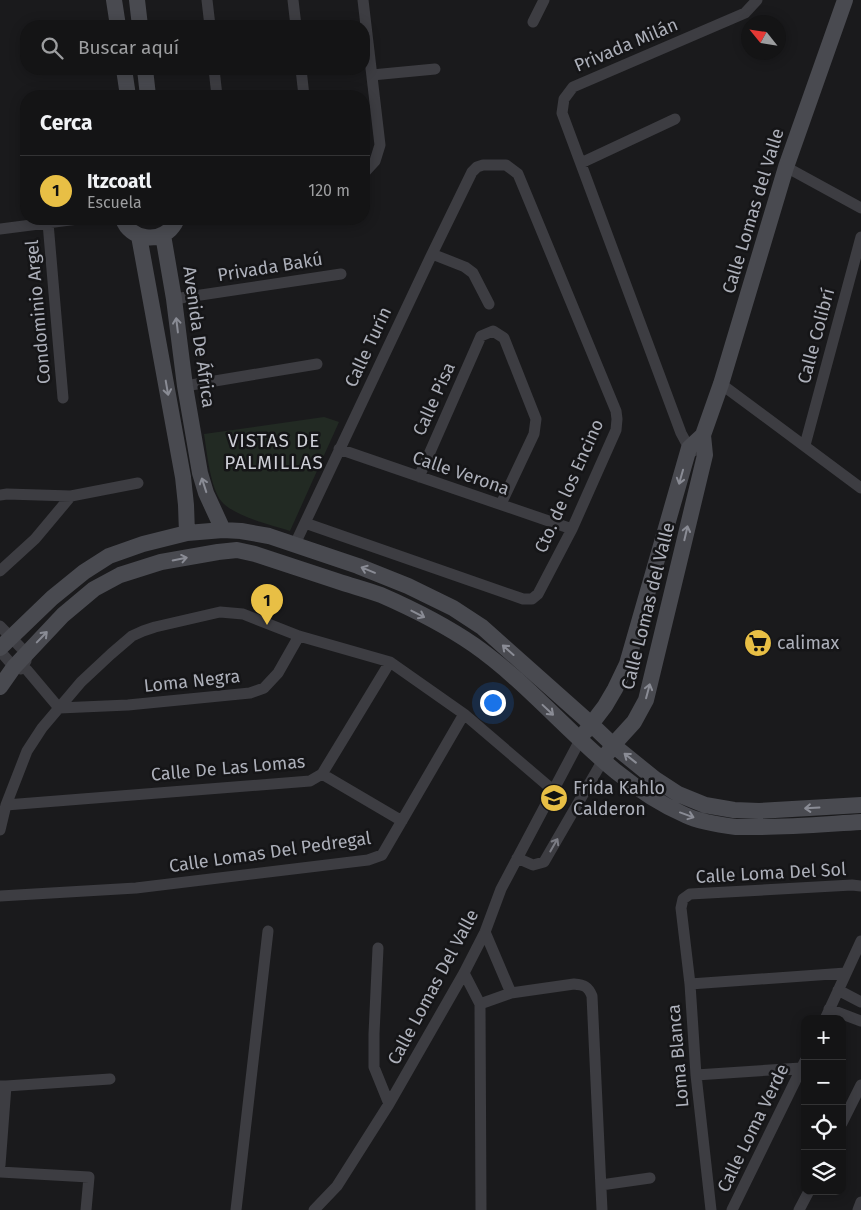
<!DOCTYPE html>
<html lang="es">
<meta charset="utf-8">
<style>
body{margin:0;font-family:"Fira Sans",sans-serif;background:#1d1d1e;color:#f1f3f6}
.controls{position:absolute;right:15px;bottom:15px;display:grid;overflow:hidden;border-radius:10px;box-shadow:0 2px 12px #0003}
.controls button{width:45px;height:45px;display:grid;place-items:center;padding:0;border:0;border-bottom:1px solid #333334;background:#141415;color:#f1f3f6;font:25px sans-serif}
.compass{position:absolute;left:741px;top:15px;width:45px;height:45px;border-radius:50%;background:#141415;box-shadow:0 2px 12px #0003;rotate:300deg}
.you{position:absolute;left:492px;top:702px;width:18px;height:18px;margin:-12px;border:4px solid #fff;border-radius:50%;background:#1a73e8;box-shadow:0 0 0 8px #1a73e833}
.badge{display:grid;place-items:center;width:32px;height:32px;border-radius:50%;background:#e8bf45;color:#111;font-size:16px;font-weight:700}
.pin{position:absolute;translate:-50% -41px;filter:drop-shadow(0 1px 2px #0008)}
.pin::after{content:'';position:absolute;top:26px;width:18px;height:15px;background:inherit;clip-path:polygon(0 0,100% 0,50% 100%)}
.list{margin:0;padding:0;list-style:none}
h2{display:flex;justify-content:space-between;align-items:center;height:65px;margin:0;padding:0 20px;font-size:21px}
h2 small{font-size:16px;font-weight:400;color:#9d9ea0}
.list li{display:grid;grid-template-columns:32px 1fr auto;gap:15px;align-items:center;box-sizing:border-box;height:70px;padding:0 20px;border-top:1px solid #333334}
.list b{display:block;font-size:19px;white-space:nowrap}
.list p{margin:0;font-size:16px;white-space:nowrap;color:#9d9ea0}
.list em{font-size:16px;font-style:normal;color:#9d9ea0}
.icon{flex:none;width:28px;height:28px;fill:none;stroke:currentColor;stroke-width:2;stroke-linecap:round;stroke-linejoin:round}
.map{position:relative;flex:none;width:861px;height:1210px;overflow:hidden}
.search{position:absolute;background:#141415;box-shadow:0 2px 12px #0003;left:20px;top:20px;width:350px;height:55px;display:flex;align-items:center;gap:12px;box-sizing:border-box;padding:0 18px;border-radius:20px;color:#9d9ea0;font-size:19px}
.panel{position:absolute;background:#141415;box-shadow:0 2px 12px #0003;left:20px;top:90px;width:350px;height:135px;border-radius:20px}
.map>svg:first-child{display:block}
.green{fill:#222a23}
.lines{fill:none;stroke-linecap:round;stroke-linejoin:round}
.street{stroke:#3d3d42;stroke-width:11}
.secondary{stroke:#494a50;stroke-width:16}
.oneway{stroke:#8a8c95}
.oneway2{stroke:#7b7c84}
.labels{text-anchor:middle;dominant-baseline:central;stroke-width:5;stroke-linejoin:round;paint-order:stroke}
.street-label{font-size:18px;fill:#adb0ba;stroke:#151517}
.poi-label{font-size:18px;fill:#adb0ba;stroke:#151517;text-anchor:start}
.neighbourhood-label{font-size:19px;letter-spacing:1px;fill:#cecfd7;stroke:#151517}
</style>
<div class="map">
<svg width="861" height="1210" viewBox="0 0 861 1210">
<rect width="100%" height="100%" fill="#1a1a1c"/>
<path class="green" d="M324,417L339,422L290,531C271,525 236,517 222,502C210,488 207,452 204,434Z"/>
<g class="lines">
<path class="street" d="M207,0L210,26
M293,0L296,26
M363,0L380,145L375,161L364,173
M533,22L544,0
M214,69L217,96
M301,69L304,96
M372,75L435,69
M581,163L675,119
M786,167L861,208
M48,223L63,398
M0,229L78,219
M432,254L465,267L473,273L489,304
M174,299L341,274
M721,384L861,488
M185,386L317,364
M805,445L861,237
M339,449L572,529
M694,451L689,448L681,433L562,113L564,99L573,87L745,13L757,0
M419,477L481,336L493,331L504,338L536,419L534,434L501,504
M0,495L7,494L71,496L138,483
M295,544L432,254L472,172L477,167L483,165H506L518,174L616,411L617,419L616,430L572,529L538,594L532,599H523L305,523
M0,571L35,539L71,496
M0,626L26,653V661
M0,651L14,667L21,669
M27,670L59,708L128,705L250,693L264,688L278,673L299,636
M322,774L402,821
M6,805L310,781L322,774L390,662
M0,830L6,805L27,751L42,728L81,682L111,654L132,636L143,631L155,627L220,612L243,614L299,636L390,662L464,714L554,791
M517,858L533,865L544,862L603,760
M0,896L136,888L368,860L382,855L464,714
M485,932L511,993
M378,948L374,1034V1067L389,1104
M464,973L480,1004L481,1210
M690,984L846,973
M838,990L861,1002
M480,1004L511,993L574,984C584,985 588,986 592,996L602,1210
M829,1009L861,1021
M825,1019L861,941
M696,1075L801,1068
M0,1086H6L0,1165
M6,1086L110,1079
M842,1123L861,1085
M0,1172L89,1177L86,1210
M601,1185L650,1178
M236,1210L268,931
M314,1210L337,1186L389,1104L464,973L485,932L501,889L580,740
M711,1210L696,1075L690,984L681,908L683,899L690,894L852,885L861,886
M732,1210L805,1061
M799,1210L809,1191
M858,1210L861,1202"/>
<path class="secondary" d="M114,0L118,26
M137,0L140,26
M124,69L128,96
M145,69L148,96
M123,219C130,240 160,244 173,226C175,224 176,221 177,219
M163,235L174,299L185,386L200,473L206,493L223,530
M139,236L183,477L186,505L187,533
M0,648L52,598L84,572L109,556L143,544L187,533L223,530L241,531L269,536L358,566L408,586L453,608L482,627L591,724L613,745L655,779L678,794L705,805L734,810L759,811L861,805
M0,687L14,667L63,615L94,589L120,575L161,562L218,552L237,550L255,554C282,563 310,572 337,581C352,586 367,590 381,595C413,609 445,625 474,645C547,696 602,779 685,815C700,822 720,825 736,827C744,827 752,827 759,827C793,827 827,824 861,822
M586,731L605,706L615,689L627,664L689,448L703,435
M607,754L613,745L634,722L646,700L705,455L703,435L721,384L786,167L845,0"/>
</g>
<defs><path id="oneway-shaft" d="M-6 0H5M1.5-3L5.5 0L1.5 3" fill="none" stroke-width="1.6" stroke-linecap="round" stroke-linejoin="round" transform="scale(1.25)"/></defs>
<g class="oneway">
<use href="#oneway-shaft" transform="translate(177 325) rotate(-97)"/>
<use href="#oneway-shaft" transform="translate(167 388) rotate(80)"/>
<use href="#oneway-shaft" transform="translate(681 477) rotate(106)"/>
<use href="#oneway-shaft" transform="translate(204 485) rotate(-108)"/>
<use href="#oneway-shaft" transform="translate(686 533) rotate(-77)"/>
<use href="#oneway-shaft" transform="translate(180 559) rotate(-11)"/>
<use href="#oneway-shaft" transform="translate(368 570) rotate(-158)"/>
<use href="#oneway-shaft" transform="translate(418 614) rotate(27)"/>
<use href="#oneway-shaft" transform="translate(42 637) rotate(-46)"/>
<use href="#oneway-shaft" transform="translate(508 650) rotate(-138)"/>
<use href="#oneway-shaft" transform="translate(648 691) rotate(-75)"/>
<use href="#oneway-shaft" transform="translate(548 710) rotate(43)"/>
<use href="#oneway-shaft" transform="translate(630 758) rotate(-142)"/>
<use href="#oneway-shaft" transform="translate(812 808) rotate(177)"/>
<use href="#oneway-shaft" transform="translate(687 815) rotate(20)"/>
</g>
<use class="oneway2" href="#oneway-shaft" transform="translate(554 845) rotate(-60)"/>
<defs>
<g id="supermarket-disc" transform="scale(1.4375)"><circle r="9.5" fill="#e8bf45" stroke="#151517"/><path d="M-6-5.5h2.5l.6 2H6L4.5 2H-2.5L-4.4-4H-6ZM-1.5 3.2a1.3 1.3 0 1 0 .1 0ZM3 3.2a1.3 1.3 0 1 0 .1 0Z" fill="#111"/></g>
<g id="school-disc" transform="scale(1.4375)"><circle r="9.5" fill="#e8bf45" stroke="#151517"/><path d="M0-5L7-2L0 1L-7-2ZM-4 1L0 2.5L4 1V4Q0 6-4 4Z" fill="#111"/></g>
</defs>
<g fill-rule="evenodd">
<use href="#supermarket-disc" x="758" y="643"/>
<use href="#school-disc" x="554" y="798"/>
</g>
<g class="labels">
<g class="street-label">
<text transform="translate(626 45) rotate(-23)">Privada Milán</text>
<text transform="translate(753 211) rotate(-73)">Calle Lomas del Valle</text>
<text transform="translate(270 267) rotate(-9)">Privada Bakú</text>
<text transform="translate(38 312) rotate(-95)">Condominio Argel</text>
<text transform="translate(816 336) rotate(-75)">Calle Colibrí</text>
<text transform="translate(199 337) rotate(82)">Avenida De África</text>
<text transform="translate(368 347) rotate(-65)">Calle Turín</text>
<text transform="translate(434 399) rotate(-66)">Calle Pisa</text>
<text transform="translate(461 473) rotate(19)">Calle Verona</text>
<text transform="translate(569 486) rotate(-66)">Cto. de los Encino</text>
<text transform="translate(648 606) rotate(-76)">Calle Lomas del Valle</text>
<text transform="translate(192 681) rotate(-6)">Loma Negra</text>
<text transform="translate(228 768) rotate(-5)">Calle De Las Lomas</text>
<text transform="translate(270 852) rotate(-8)">Calle Lomas Del Pedregal</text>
<text transform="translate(771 873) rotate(-3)">Calle Loma Del Sol</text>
<text transform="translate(433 987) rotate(-62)">Calle Lomas Del Valle</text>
<text transform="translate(678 1056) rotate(-95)">Loma Blanca</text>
<text transform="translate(753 1128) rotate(-64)">Calle Loma Verde</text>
</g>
<g class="poi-label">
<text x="777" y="643">calimax</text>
<text x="573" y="788">Frida Kahlo<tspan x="573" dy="21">Calderon</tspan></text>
</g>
<g class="neighbourhood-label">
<text x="274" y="440">VISTAS DE<tspan x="274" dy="22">PALMILLAS</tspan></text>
</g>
</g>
</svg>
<div class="controls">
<button>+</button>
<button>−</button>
<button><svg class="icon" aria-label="locate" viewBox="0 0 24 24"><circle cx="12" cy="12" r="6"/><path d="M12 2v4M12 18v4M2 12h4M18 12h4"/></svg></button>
<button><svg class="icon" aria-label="layers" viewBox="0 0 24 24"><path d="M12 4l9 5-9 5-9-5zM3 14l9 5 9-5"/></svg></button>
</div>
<svg class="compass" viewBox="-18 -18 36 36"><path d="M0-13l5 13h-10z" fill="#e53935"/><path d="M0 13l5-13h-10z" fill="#9d9ea0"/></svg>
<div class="you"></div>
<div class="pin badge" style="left:267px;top:625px">1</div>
<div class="search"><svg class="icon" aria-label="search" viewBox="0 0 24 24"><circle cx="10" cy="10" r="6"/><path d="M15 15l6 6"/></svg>Buscar aquí</div>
<section class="panel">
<h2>Cerca<small></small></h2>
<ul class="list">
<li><span class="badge">1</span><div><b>Itzcoatl</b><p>Escuela</p></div><em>120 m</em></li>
</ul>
</section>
</div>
